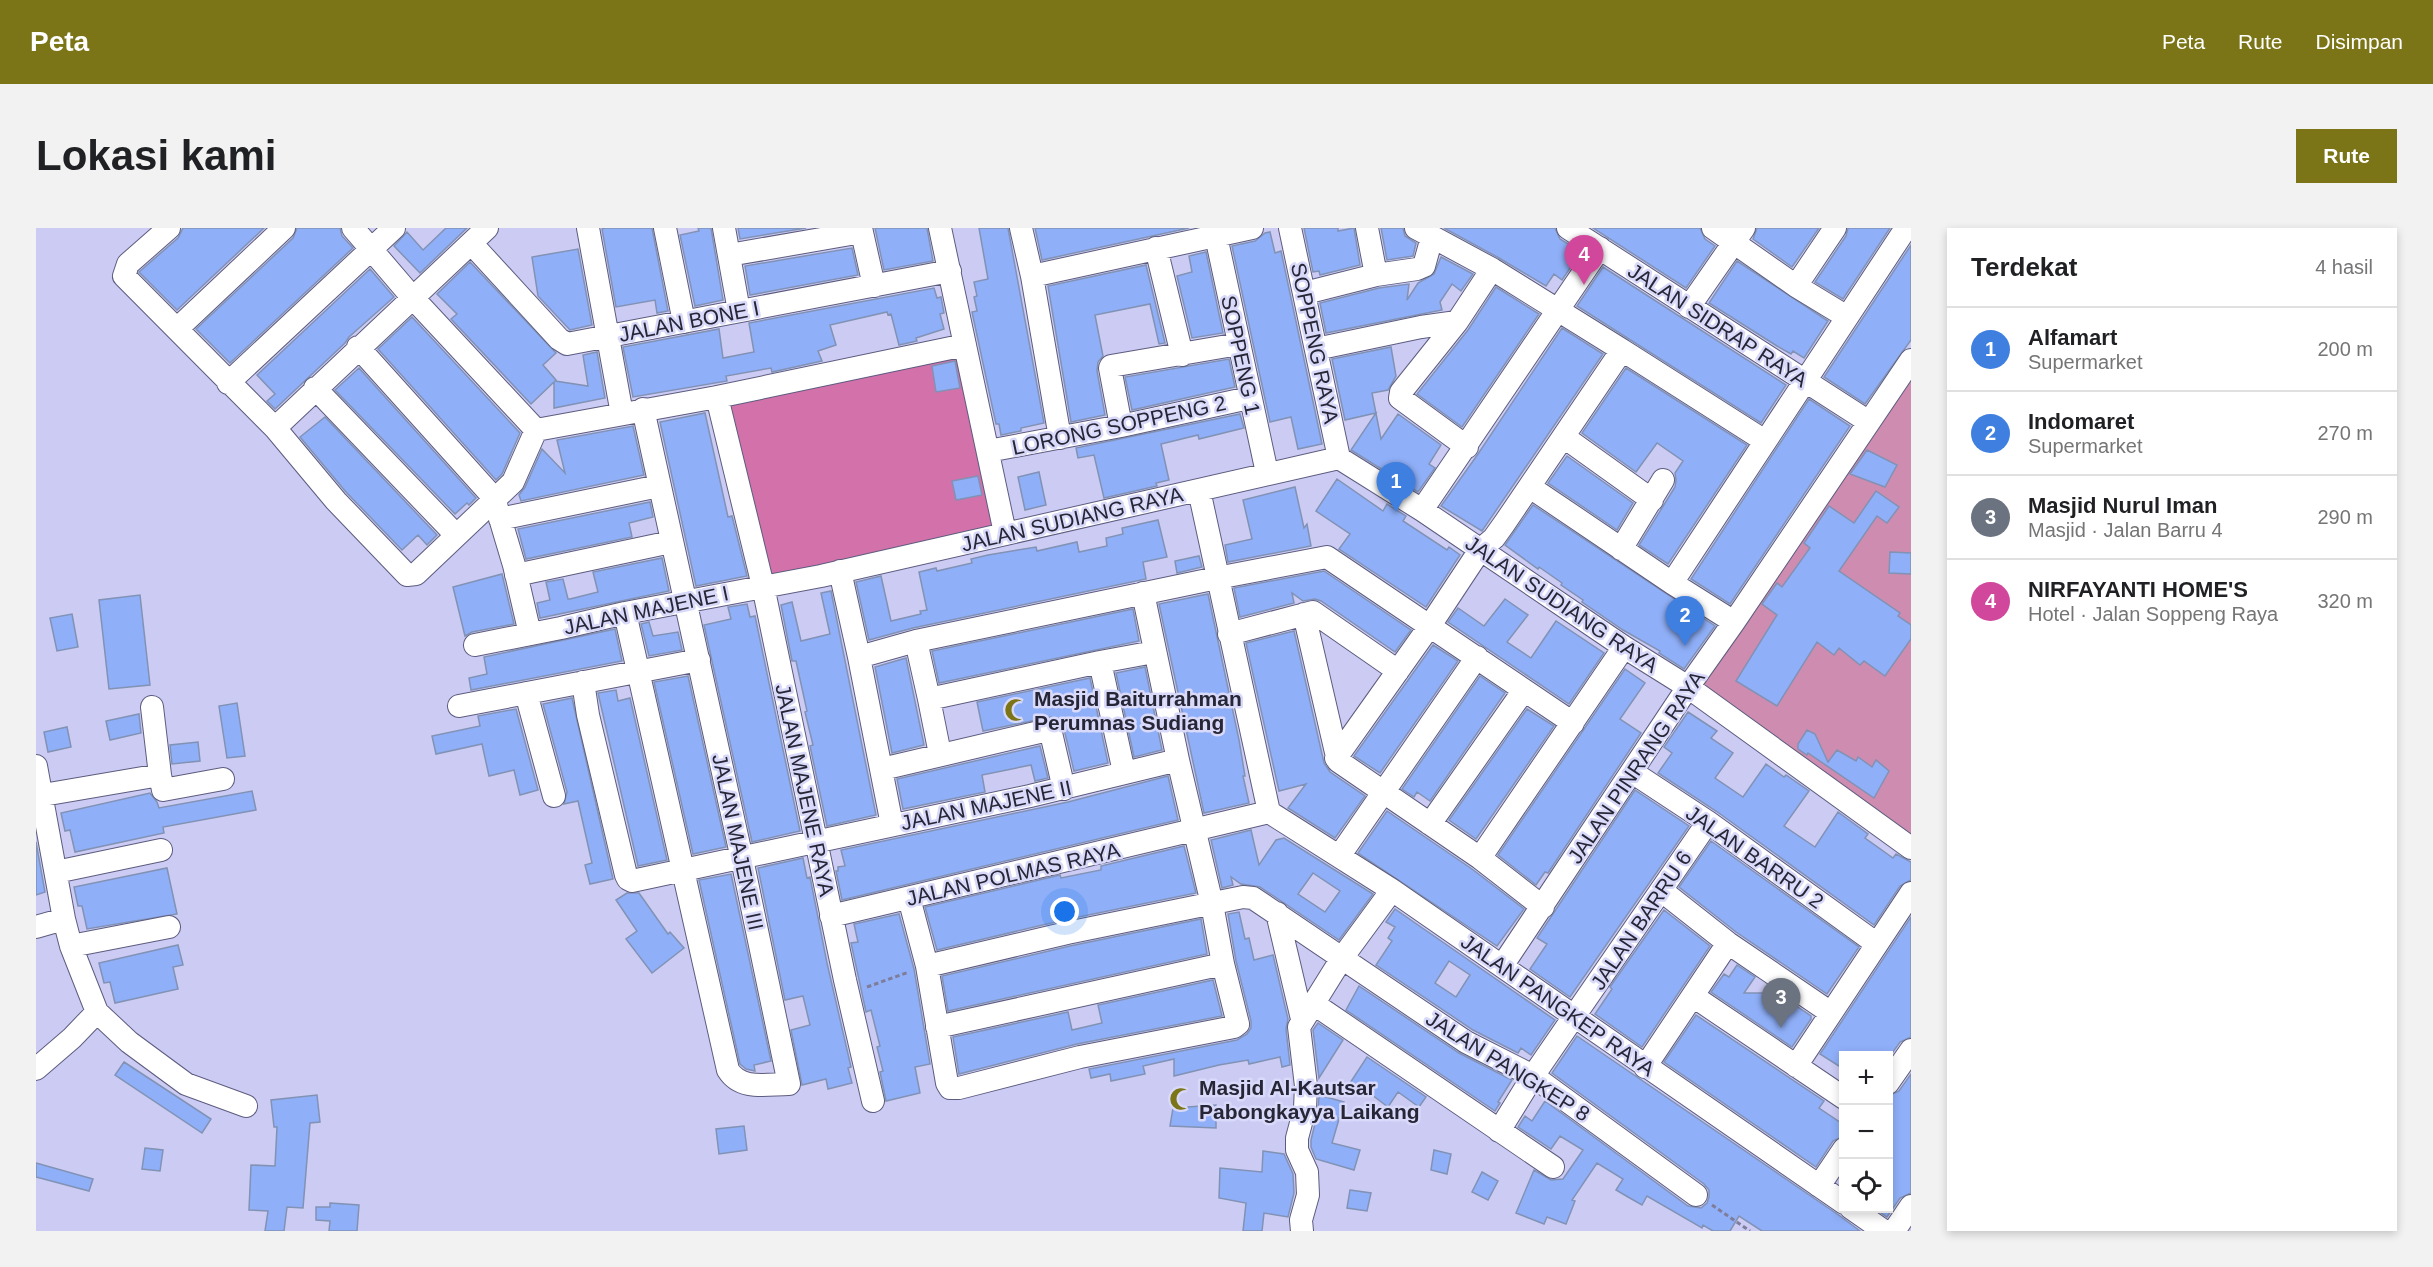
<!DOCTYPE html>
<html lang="id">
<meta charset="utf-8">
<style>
body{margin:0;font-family:Helvetica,sans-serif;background:#f2f2f2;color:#202124}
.controls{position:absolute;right:18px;bottom:18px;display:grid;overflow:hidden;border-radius:0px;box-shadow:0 3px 9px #0003}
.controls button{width:54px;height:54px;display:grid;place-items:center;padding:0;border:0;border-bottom:2px solid #e0e0e0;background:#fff;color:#202124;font:30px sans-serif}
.you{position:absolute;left:1029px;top:684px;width:21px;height:21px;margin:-15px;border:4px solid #fff;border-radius:50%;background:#1a73e8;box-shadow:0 0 0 9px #1a73e833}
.badge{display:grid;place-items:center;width:39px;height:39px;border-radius:50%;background:#7b7518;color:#fff;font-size:20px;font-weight:700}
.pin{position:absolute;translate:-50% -50px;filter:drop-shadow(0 2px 3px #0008)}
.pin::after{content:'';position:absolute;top:32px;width:21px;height:18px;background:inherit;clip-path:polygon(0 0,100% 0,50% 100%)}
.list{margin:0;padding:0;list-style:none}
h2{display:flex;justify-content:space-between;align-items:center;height:78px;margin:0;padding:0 24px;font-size:26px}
h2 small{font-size:20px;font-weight:400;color:#757577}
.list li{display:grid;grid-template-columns:39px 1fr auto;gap:18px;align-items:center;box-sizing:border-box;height:84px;padding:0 24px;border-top:2px solid #e0e0e0}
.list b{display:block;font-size:22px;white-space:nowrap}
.list p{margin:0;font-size:20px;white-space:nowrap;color:#757577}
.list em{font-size:20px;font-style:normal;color:#757577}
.icon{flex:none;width:33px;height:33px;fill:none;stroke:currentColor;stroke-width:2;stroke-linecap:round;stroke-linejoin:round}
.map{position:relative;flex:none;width:1875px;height:1003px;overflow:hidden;border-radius:0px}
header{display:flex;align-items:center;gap:36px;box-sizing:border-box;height:84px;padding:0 30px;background:#7b7518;color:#fff}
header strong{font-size:28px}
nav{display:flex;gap:33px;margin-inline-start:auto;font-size:21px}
.intro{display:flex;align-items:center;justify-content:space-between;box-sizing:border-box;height:144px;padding:0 36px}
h1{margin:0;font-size:42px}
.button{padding:15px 27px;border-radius:0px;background:#7b7518;color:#fff;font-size:21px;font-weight:700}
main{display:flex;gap:36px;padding:0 36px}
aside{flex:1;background:#fff;border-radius:0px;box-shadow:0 3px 9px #0003}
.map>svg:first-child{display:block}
.green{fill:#cd8cb0}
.forest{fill:#d271aa}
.building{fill:#8faff8;stroke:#8192b5;stroke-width:1.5;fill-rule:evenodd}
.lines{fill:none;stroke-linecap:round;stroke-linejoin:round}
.minor-casing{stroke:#5d5c7f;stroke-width:24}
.path{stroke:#7e7d9a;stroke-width:3;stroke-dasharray:4.5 3;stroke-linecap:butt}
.minor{stroke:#fff;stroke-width:22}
.labels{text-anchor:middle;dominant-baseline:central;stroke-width:5;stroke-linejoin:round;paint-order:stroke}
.street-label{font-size:21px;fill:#272636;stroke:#d9d9fa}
.poi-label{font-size:21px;font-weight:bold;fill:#272636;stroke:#d9d9fa;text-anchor:start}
</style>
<header>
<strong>Peta</strong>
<nav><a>Peta</a><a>Rute</a><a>Disimpan</a></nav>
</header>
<div class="intro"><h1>Lokasi kami</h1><a class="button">Rute</a></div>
<main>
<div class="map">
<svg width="1875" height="1003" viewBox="0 0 1875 1003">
<rect width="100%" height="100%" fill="#cccbf4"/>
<path class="green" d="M1875,132V620L1652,459Z"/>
<path class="forest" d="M929,117L969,305L727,358L681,169Z"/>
<path class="building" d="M147,0H228L141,82L103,44L142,10Z
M261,0H304L306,8L317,20L194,135L160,101L257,10Z
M410,0H431L384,45L358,18L371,4L387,22Z
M569,0H616L632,83L621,85L619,72L580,79L566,1Z
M662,0H675L687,72L659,78L644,7L663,3Z
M702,0H770L704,11Z
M839,0H891L897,33L848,42Z
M943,0H972L1008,195L985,200V203L965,207L963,196H960L936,84L941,83L938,69L941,68L938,54L952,51Z
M999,0H1153L1006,32Z
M1268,0H1302V3L1318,0L1324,37L1284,47L1283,43L1277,44Z
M1345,0H1367L1369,8L1380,15L1377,28L1351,32Z
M1408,0H1519L1524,11L1545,24L1526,52L1518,46L1510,58L1463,30Z
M1557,0H1664L1669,11L1679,18L1650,60Z
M1721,0H1783L1756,39L1717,11Z
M1812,0H1854L1807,71L1779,54L1810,8Z
M1234,4L1239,25L1245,23L1286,216L1262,221L1255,189L1234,194L1196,18L1219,13L1229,5Z
M1875,17V112L1829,176L1788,149Z
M816,20L822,47L714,67L709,38Z
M542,21L556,97L534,102L502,68L496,29Z
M1170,24L1187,105L1156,110L1141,48L1156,44L1153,28Z
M1405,29L1437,46L1425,63L1416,56L1404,74L1406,82L1290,105L1284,75L1343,60L1373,56L1371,72L1382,55L1398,46Z
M1701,33L1792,93L1768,130L1757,123L1755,126L1741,118L1673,75Z
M434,34L520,125L507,137L520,152L519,153L552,158L547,127L561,124L569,170L518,180V154L495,176L415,91L421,86L401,66Z
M1110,37L1129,115L1123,116L1114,76L1059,87L1067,128L1062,134L1061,143L1069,187L1035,194L1012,58Z
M1567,39L1750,157L1725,195L1541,78Z
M334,41L358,69L313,109L309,115L239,181L231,173L239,166L221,147Z
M1460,59L1503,86L1426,199L1381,166L1432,102Z
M898,60L901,70L905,69L908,85L904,86L908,101L880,110L881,113L863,117L855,86L852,87L851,84L794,97L800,117L782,123L786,133L736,144L735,140L690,148L691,153L597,169L587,119L683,101L687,130L718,124L713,95Z
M376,89L484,205L466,246L460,252L342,121Z
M1526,100L1567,126L1446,303L1405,278L1442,226Z
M1355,119L1360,148L1352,162L1336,165L1345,211L1362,186L1405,217L1393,236L1399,240L1382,264L1315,222L1340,185L1309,192L1296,131Z
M1193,131L1199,159L1096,182L1089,149Z
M919,133L924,160L900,164L896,138Z
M323,140L440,270L433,277L431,275L419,286L299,162Z
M1590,140L1711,217L1632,336L1603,317L1639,259L1640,252L1639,245L1647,233L1621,215L1600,244L1546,205Z
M1773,171L1814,198L1694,376L1655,351Z
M669,185L692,289L696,288L711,348L660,358L624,194Z
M1204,186L1208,200L1163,211L1162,207L1125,216L1133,252L1120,255L1121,258L1068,270L1058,227L1042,230L1040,220Z
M289,189L401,307L391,317L382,307L366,322L310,264L264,209Z
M597,198L608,247L485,273L483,267L489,259L506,221L529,245L521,212Z
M1831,222L1861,237L1849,259L1814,246Z
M1531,228L1597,275L1581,302L1512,255Z
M1003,244L1010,277L989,282L982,249Z
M942,248L946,267L920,272L916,253Z
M1301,251L1347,283L1351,276L1370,288L1367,293L1411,322L1413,319L1424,327L1390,379L1303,321L1314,306L1280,283Z
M1259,259L1268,300L1271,296L1275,318L1192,334L1189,317L1216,311L1207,272Z
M1840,263L1863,279L1851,295L1841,288L1803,343L1864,385L1862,388L1875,397V411L1849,448L1828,433L1824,437L1803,420L1798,427L1781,414L1741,478L1700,453L1741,387L1726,376L1741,355L1746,359L1774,320L1768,315L1793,278L1818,295Z
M614,274L617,289L593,295L596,309L490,331L482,301Z
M1497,277L1679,398L1648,441L1623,425L1624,423L1587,402L1546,374L1547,372L1525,357L1526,355L1503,339L1502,341L1469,317Z
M1122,292L1131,329L1107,334L1110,351L877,400L833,412L820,354L845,348L855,393L885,386L884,383L891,382L883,344L900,340L901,343L936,335L935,331L952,327L1000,319L1001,323L1041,314L1043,324L1071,318L1070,310L1087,306L1086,300Z
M1854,324L1875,325V346L1853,345Z
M1163,328L1166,339L1141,345L1139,333Z
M626,330L633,363L504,390L501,375L514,372L510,354L527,351L532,371H534L562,364L557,344Z
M1288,343L1375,402L1359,424L1285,373L1279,371L1267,373L1256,365L1258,375L1204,389L1198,360Z
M466,346L478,396L436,404L429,408L417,359Z
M795,363L840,587L791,598L774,518L777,517L769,484L771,483L760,433H756L745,377L756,374L765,413L794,406L785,365Z
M1172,366L1203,512L1209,548H1207L1213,575L1168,585L1123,376Z
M104,367L114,457L73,461L63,372Z
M1469,371L1492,387L1471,414L1495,430L1520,393L1568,425L1533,476L1412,394L1422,380L1448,398Z
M711,376L714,389L719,388L764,603L716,614L668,397L695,391L692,379Z
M1097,381L1103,413L903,455L896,423Z
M36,386L42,419L21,423L14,390Z
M613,394L617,408L642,404L646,422L613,428L605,396Z
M579,401L586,433L435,462L433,450L451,446L448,429Z
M1258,403L1288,535L1294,544L1329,568L1299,610L1252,580L1270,556L1243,563L1210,415Z
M1397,417L1422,433L1344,545L1318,528Z
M870,430L888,517L856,525L839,439Z
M1109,439L1126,522L1098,529L1080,445Z
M1589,441L1609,455L1584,491L1605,505L1512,645L1509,644L1500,657L1462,627Z
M652,448L690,619L657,626L618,454Z
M1444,448L1469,465L1394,573L1381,564L1378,569L1366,561Z
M1054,450L1072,535L1038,543L1028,501L1022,492L1015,489L947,503L941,474Z
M580,462L582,473L594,470L631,632L602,638L562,465Z
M536,470L577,651L554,656L549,637L556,635L542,573L528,576L531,564L507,476Z
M201,475L209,528L191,530L183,478Z
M480,481L502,562L484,567L478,542L453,548L446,516L400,526L396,508L444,498L442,488Z
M1491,481L1518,498L1440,611L1413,592Z
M1652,484L1681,503L1675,510L1697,525L1679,550L1707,569L1730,536L1748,549L1750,547L1773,563L1748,598L1776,617L1779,619L1802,584L1832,606L1829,610L1857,630L1860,626L1875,634V652L1864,658L1838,697L1680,583L1622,545L1636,525L1628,519Z
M103,486L105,505L74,512L70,493Z
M31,499L35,519L12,524L8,504Z
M1771,502L1779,506L1792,534L1801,522L1820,533L1822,529L1836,539L1840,532L1853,543L1838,570L1772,525L1771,527L1762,521V516Z
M162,514L164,533L136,536L134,517Z
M1004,518L1012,550L999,553L995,537L946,547L949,564L867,581L861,551Z
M1132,548L1142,592L806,672L800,643H802V639L809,638L805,622L1032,574Z
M1599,562L1653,598L1534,769L1494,741L1511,716L1501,710Z
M216,563L220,582L127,599L128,605L39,624L34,602L29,603L25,585L114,565L121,574L123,580Z
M1351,583L1436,641L1488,681L1461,718L1322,625Z
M1215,602L1223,637L1240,612L1248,610L1337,666L1303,712L1224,659L1205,656L1195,649L1197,657L1186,660L1175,612ZM1277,645L1304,663L1289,684L1262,666Z
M1675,613L1823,719L1791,766L1700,704L1643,659Z
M0,614L9,664L0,667Z
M1148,618L1160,665L1028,692L901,722L889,679L1024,647L1025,650L1065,642V638Z
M767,630L771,650L774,649L791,735L815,839L812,840L816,855L792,861L790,851L766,857L755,802L774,797L767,768L749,772L722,640Z
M131,640L141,686L51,701L46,678H42L38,659Z
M695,646L735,833L718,837L719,843L710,841L704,836L663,652Z
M591,665H603L632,706L634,704L648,720L616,745L590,711L601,703L580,672Z
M1359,681L1519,792L1495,827L1485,820L1482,825L1437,802L1340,737L1356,713L1352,710L1359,699L1350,694ZM1413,733L1434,747L1420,769L1399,755Z
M1628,682L1674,718L1606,819L1559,786L1576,761L1574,759Z
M1203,684L1209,711L1213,710L1218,732L1237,727L1252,791L1250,801L1254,837L1246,839L1244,829L1213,836L1212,832L1183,837L1138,848V831L1107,838L1109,846L1075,853L1074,846L1055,850L1053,841L1201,812L1211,806L1215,800V793L1200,733L1192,686Z
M863,686L878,741L894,836L879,839L884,865L850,873L844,844L847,843L841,819L844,818L835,782L830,784L815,715L822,714L818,696Z
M1875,689V809L1864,814L1852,831V828H1808L1806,840L1784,826Z
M1165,691L1171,726L912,783L906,748L1034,718Z
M142,717L147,737L137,739L142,761L79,775L74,754L68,755L63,735Z
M1701,737L1719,749L1708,765H1741L1775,788V791L1756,819L1675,764L1688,746L1693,749Z
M1177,752L1186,788L1041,816L923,846L917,809L1032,784L1036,802L1066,795L1062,777Z
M1323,758L1423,825L1476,852L1462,874L1464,875L1459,883L1310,782Z
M1660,787L1788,873L1783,880L1808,897V908L1797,913L1780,939L1628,834Z
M1282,795L1307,812L1283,850L1277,802Z
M1541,808L1804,988L1824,1003H1726L1703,988L1694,1003H1677L1667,997L1666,1000L1611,968L1606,977L1592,969L1580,962L1587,951L1561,935L1536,972L1539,973L1530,996L1511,989L1508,996L1480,985L1498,942L1515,952L1527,951L1547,922L1524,908L1515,921L1482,899L1489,888L1496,893L1509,873L1652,978L1665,980L1671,975L1673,969V962L1668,956L1516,845Z
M1331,829L1390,869L1383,879L1362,864L1352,879L1328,861L1324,867L1312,858Z
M88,834L175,891L166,905L79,847Z
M1875,846V965L1864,970L1851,989L1839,981H1852V868L1863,863Z
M281,867L284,894L274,895L267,980L251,979L248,1003H229L232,983L213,982L215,937L239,938L241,899H238L235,872Z
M1283,867L1308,874L1296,915L1324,922L1318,942L1280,931L1275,919V912L1282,883Z
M1180,877V900L1134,898L1137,880Z
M708,898L711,922L683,926L680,901Z
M109,920L127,922L124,943L106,941Z
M1398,922L1415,926L1411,946L1395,942Z
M1227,923L1248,926L1257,946L1258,965L1252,989L1228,985L1226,1003H1207L1210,975L1183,970L1184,940L1226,944Z
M0,935L57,951L53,963L0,949Z
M1446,944L1462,953L1452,972L1436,964Z
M1314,962L1335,965L1331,983L1311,980Z
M294,975L323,977L321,1003H293L294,993L280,992V979H294Z"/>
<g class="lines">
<g class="minor-casing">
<path id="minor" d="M133,0L92,36L88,48L239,200L300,273L371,347L380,346L477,254L500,202
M317,0L376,69L500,202
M552,0L586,186
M629,0L648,94
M688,0L703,83
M825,0L838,58
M904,0L969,305
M985,0L996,48
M1254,0L1303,230
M1380,0L1456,41
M1532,0L1833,194
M1677,0L1760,58L1811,89
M1180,8L1231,245
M435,15L523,111L531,116L914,43
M1120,20L1146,127
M693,27L826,4
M1340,47L1381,41L1388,38L1396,9
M1760,58L1799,0
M1269,65L1340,47L1331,0
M1653,79L1708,0
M1421,94L1365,164L1364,170L1431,219
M142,100L248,0
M322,119L458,270L478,337L494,406
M1280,121L1385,99L1421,94L1456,41L1586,122
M192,155L358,0
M279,160L420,307
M681,169L727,358L809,752L837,873
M1085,198L1074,140L1075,138L1203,116
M239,200L451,0
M500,202L681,169L929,117
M1528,209L1616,272
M1024,210L996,48L1216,0
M952,223L1085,198L1213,170
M1494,259L1636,355L1870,0
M1163,262L1233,584
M1386,282L1564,20
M464,291L623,258
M1585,321L1627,252
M804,343L823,429L880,413L1181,350L1291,329L1537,495
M480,347L635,314
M1636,355L1698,394
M589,385L692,842C705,863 731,856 753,856L706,631L607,181
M1268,386L1302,533L1444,630L1507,679
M1193,406L1277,384L1362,443
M880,413L893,471
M439,417L525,400L589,385L785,348L1303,230L1386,282L1588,419L1652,459L1875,620
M823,429L856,597
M547,454L552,487L590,647L592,651L596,653L994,568L1142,532L1107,365
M490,465L518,568
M423,478L663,432
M116,479L124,547
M904,526L893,471L1064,434
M1300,530L1393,399L1444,322L1458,310L1468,296L1586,122L1729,213
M0,538L28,691L35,718L61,784L93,814L150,856L210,878
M846,541L1012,502L1015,505L1028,561
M1088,544L1064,434L1118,424
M1596,544L1672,594L1841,716
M7,567L124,547L127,562L187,551
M1233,584L1356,662L1808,975
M1394,596L1488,462
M1304,627L1441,429
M1444,630L1588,419
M20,644L125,622
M1626,663L1692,715L1795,785
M873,670L891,738L911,855L914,860H923L1044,829L1198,799L1202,796L1187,736
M1241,685L1266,791
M795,688L1233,584
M0,699L28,691
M35,718L133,699
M891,738L1031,705L1207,669L1217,670L1430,814L1497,848L1660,967
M1466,738L1652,459L1698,394L1875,132
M1657,768L1808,870
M1278,776L1517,939
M901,799L1187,736L1176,676L1142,532
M1760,838L1875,665
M1609,839L1692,715
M0,841L36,810L61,784
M1852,855L1875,822
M1463,903L1497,848L1672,594
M1783,958L1808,921
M1815,980L1848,1003
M1266,1003L1265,992L1272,967L1271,944L1261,922V910L1269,880L1270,858L1263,799L1306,730L1356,662
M1858,1003L1875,978"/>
</g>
<path class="path" d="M831,759L873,744
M1676,977L1714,1003"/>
<use href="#minor" class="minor"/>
</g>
<defs>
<g id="mosque-bare" transform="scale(1.8)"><path d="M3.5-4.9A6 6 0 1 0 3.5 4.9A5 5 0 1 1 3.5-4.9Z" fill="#7b7518" stroke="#d9d9fa" stroke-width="2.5" paint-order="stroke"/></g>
</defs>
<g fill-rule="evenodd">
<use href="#mosque-bare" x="980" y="482"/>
<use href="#mosque-bare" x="1145" y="871"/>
</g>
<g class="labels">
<g class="street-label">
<text transform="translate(653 93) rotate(-11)">JALAN BONE I</text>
<text transform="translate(1682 97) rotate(33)">JALAN SIDRAP RAYA</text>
<text transform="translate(1279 115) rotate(78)">SOPPENG RAYA</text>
<text transform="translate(1205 127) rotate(78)">SOPPENG 1</text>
<text transform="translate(1083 197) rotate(-12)">LORONG SOPPENG 2</text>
<text transform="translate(1036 291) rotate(-13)">JALAN SUDIANG RAYA</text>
<text transform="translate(1526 376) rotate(34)">JALAN SUDIANG RAYA</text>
<text transform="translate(610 382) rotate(-12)">JALAN MAJENE I</text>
<text transform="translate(1600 539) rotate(-56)">JALAN PINRANG RAYA</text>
<text transform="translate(769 562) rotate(78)">JALAN MAJENE RAYA</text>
<text transform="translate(950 577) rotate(-12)">JALAN MAJENE II</text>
<text transform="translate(702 614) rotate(78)">JALAN MAJENE III</text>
<text transform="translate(1719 629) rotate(35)">JALAN BARRU 2</text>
<text transform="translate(977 646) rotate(-13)">JALAN POLMAS RAYA</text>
<text transform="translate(1605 692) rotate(-56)">JALAN BARRU 6</text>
<text transform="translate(1522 777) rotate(35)">JALAN PANGKEP RAYA</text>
<text transform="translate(1472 838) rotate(32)">JALAN PANGKEP 8</text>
</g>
<g class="poi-label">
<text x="998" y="470">Masjid Baiturrahman<tspan x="998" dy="24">Perumnas Sudiang</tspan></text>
<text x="1163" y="859">Masjid Al-Kautsar<tspan x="1163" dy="24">Pabongkayya Laikang</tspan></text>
</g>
</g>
</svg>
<div class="controls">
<button>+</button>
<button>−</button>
<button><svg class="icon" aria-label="locate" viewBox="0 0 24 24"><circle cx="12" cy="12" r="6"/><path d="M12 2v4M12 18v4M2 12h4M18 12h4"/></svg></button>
</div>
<div class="you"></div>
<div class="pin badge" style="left:1360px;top:284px;background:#3f7fe0">1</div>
<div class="pin badge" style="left:1649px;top:418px;background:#3f7fe0">2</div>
<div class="pin badge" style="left:1745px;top:800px;background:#6b7280">3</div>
<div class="pin badge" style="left:1548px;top:57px;background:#d1479c">4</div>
</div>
<aside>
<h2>Terdekat<small>4 hasil</small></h2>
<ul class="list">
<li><span class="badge" style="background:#3f7fe0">1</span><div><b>Alfamart</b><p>Supermarket</p></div><em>200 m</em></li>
<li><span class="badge" style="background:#3f7fe0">2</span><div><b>Indomaret</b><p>Supermarket</p></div><em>270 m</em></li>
<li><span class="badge" style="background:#6b7280">3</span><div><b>Masjid Nurul Iman</b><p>Masjid · Jalan Barru 4</p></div><em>290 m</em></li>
<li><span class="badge" style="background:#d1479c">4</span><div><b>NIRFAYANTI HOME'S</b><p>Hotel · Jalan Soppeng Raya</p></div><em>320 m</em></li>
</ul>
</aside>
</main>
